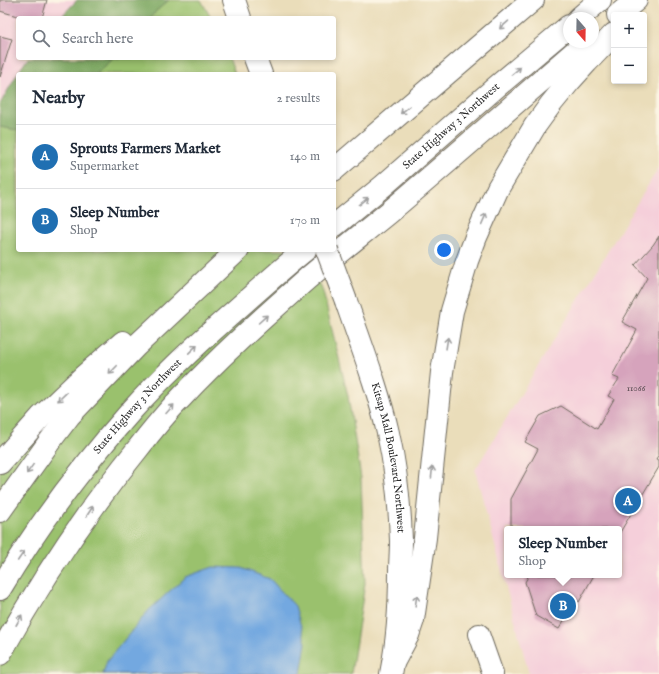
<!DOCTYPE html>
<meta charset="utf-8">
<style>
body{margin:0;font-family:"IM FELL English",serif;background:#f6f6f7;color:#1f2937}
.controls{position:absolute;right:12px;top:12px;display:grid;overflow:hidden;border-radius:4px;box-shadow:0 2px 6px #0003}
.controls button{width:36px;height:36px;display:grid;place-items:center;padding:0;border:0;border-bottom:1px solid #e0e1e3;background:#fff;color:#1f2937;font:20px sans-serif}
.compass{position:absolute;left:563px;top:12px;width:36px;height:36px;border-radius:50%;background:#fff;box-shadow:0 2px 6px #0003;rotate:160deg}
.you{position:absolute;left:444px;top:250px;width:14px;height:14px;margin:-10px;border:3px solid #fff;border-radius:50%;background:#1a73e8;box-shadow:0 0 0 6px #1a73e833}
.badge{display:grid;place-items:center;width:26px;height:26px;border-radius:50%;background:#1f6fb2;color:#fff;font-size:13px;font-weight:700}
.pin{position:absolute;translate:-50% -50%;border:2px solid #fff;box-shadow:0 1px 4px #0006}
.popup{position:absolute;left:504px;top:526px;width:118px;height:52px;box-sizing:border-box;display:grid;place-content:center;border-radius:4px;background:#fff;filter:drop-shadow(0 1px 3px #0005);font-size:13px;white-space:nowrap;color:#747a83}
.popup b{font-size:15px;color:#1f2937}
.popup::after{content:'';position:absolute;left:50%;top:100%;margin-left:-8px;border:8px solid transparent;border-top-color:#fff}
.list{margin:0;padding:0;list-style:none}
h2{display:flex;justify-content:space-between;align-items:center;height:52px;margin:0;padding:0 16px;font-size:17px}
h2 small{font-size:13px;font-weight:400;color:#747a83}
.list li{display:grid;grid-template-columns:26px 1fr auto;gap:12px;align-items:center;box-sizing:border-box;height:64px;padding:0 16px;border-top:1px solid #e0e1e3}
.list b{display:block;font-size:15px;white-space:nowrap}
.list p{margin:0;font-size:13px;white-space:nowrap;color:#747a83}
.list em{font-size:13px;font-style:normal;color:#747a83}
.icon{flex:none;width:22px;height:22px;fill:none;stroke:currentColor;stroke-width:2;stroke-linecap:round;stroke-linejoin:round}
.map{position:relative;flex:none;width:659px;height:674px;overflow:hidden}
.search{position:absolute;background:#fff;box-shadow:0 2px 6px #0003;left:16px;top:16px;width:320px;height:44px;display:flex;align-items:center;gap:10px;box-sizing:border-box;padding:0 14px;border-radius:4px;color:#747a83;font-size:15px}
.panel{position:absolute;background:#fff;box-shadow:0 2px 6px #0003;left:16px;top:72px;width:320px;height:180px;border-radius:4px}
.map>svg:first-child{display:block}
.built{fill:#f5cfda;fill-rule:evenodd}
.green{fill:#9ac16d;stroke:#62764c}
.forest{fill:#7ba760;stroke:#536946}
.water{fill:#73a8e0;stroke:#4f6a86}
.building{fill:#d6a3bc}
.lines{fill:none;stroke-linecap:round;stroke-linejoin:round}
.minor-casing{stroke:#6e695d;stroke-width:22}
.major-casing{stroke:#6e695d;stroke-width:24}
.highway-casing{stroke:#6e695d;stroke-width:24}
.minor{stroke:#fff;stroke-width:20}
.major{stroke:#fff;stroke-width:22}
.highway{stroke:#fff;stroke-width:22}
.major-bridge-casing{stroke:#6e695d;stroke-width:24;stroke-linecap:butt}
.major-bridge{stroke:#fff;stroke-width:22}
.oneway{stroke:#a0a0a0}
.labels{text-anchor:middle;dominant-baseline:central;stroke-width:3;stroke-linejoin:round;paint-order:stroke}
.number-label{font-size:9px;fill:#56494f}
.street-label{font-size:11px;fill:#2b2b2b;stroke:#fcf5e5}
</style>
<div class="map">
<svg width="659" height="674" viewBox="0 0 659 674">
<rect width="100%" height="100%" fill="#fcf5e5"/>
<filter id="ink" filterUnits="userSpaceOnUse"><feTurbulence type="fractalNoise" baseFrequency=".025" numOctaves="2"/><feDisplacementMap in="SourceGraphic" scale="8" xChannelSelector="R" yChannelSelector="G"/><feConvolveMatrix kernelMatrix="1 2 1 2 8 2 1 2 1" color-interpolation-filters="sRGB"/></filter>
<filter id="wash" filterUnits="userSpaceOnUse"><feTurbulence type="fractalNoise" baseFrequency=".012" numOctaves="4" result="noise"/><feDisplacementMap in="SourceGraphic" scale="16" xChannelSelector="R" yChannelSelector="G"/><feGaussianBlur stdDeviation="0.9" result="paint"/><feColorMatrix in="noise" values="0 0 0 0 0 0 0 0 0 0 0 0 0 0 0 0 0 1.4 0 .05"/><feComposite in="paint" operator="in"/></filter>
<g filter="url(#wash)">
<rect width="100%" height="100%" fill="#eaddba"/>
<path class="built" d="M0,0H77L60,18H18V58H28L17,74L0,104Z
M659,167V674H529L475,470ZM507,529H619V575H507Z"/>
<path class="green" d="M169,0H201L211,18H151L155,12Z
M114,58H229L235,74H96Z
M0,127L18,130V250H306L323,292L348,396L361,478L365,583L351,674H0Z"/>
<path class="forest" d="M77,0H169L155,12L151,18H60Z
M28,58H114L96,74H18V130L0,127V104L17,74Z"/>
<path class="water" d="M213,567L241,568L270,579L295,606L306,643L301,674H103L107,661L148,611L185,577Z"/>
<g id="blocks">
<path class="building" d="M0,0H47L42,18H24L0,11Z
M0,36L12,39L0,77Z
M659,236V454L656,459L659,460V467L619,534V529H511V499L538,449L525,442L540,416L561,406L597,429L614,399L608,396L619,379L612,376L637,330L622,322L647,278L635,265L653,245Z
M529,575H594L579,602L576,600L559,629L536,616L525,582Z"/>
</g>
</g>
<g filter="url(#ink)">
<use href="#blocks" fill-opacity="0" stroke="#6e695d" stroke-width="1"/>
<g class="lines">
<g class="minor-casing">
<path id="minor" d="M479,634L493,674"/>
</g>
<g class="major-casing">
<g id="major">
<path d="M234,0L240,18"/>
<path d="M255,58L261,74"/>
<path id="s1" d="M346,301C361,345 378,388 388,433C396,469 400,506 401,541C401,552 400,562 400,572C400,607 398,639 391,674"/>
</g>
</g>
<g class="highway-casing">
<g id="highway">
<path d="M618,15L636,0"/>
<path d="M579,18L600,0"/>
<path d="M334,170L533,0"/>
<path id="s2" d="M334,226L383,186L495,88L569,26"/>
<path d="M0,463L41,417L85,375L123,342"/>
<path d="M0,511L50,441L69,416L136,346L238,250"/>
<path id="s3" d="M0,589C38,525 84,464 133,409C163,376 196,345 229,316C254,294 279,271 305,250"/>
<path d="M0,654C40,582 84,515 136,451C150,433 164,415 180,399C220,356 264,317 308,278C334,256 361,235 388,213C454,157 520,99 586,42"/>
<path d="M393,663L408,635L413,620L425,538L442,372L452,311L467,261L476,237L498,188L535,126L551,104L569,82L587,62L614,34"/>
</g>
</g>
<use href="#minor" class="minor"/>
<use href="#major" class="major"/>
<use href="#highway" class="highway"/>
<g class="major-bridge-casing">
<path id="major-bridge" d="M327,250L346,301"/>
</g>
<use href="#major-bridge" class="major-bridge"/>
</g>
<defs><path id="oneway-shaft" d="M-6 0H5M1.5-3L5.5 0L1.5 3" fill="none" stroke-width="1.6" stroke-linecap="round" stroke-linejoin="round"/></defs>
<g class="oneway">
<use href="#oneway-shaft" transform="translate(504 25) rotate(139)"/>
<use href="#oneway-shaft" transform="translate(516 71) rotate(-40)"/>
<use href="#oneway-shaft" transform="translate(405 110) rotate(140)"/>
<use href="#oneway-shaft" transform="translate(364 201) rotate(-39)"/>
<use href="#oneway-shaft" transform="translate(484 219) rotate(-66)"/>
<use href="#oneway-shaft" transform="translate(263 319) rotate(-42)"/>
<use href="#oneway-shaft" transform="translate(447 343) rotate(-81)"/>
<use href="#oneway-shaft" transform="translate(193 349) rotate(-44)"/>
<use href="#oneway-shaft" transform="translate(113 370) rotate(134)"/>
<use href="#oneway-shaft" transform="translate(62 397) rotate(136)"/>
<use href="#oneway-shaft" transform="translate(170 409) rotate(-48)"/>
<use href="#oneway-shaft" transform="translate(30 469) rotate(125)"/>
<use href="#oneway-shaft" transform="translate(432 472) rotate(-84)"/>
<use href="#oneway-shaft" transform="translate(90 511) rotate(-57)"/>
<use href="#oneway-shaft" transform="translate(21 556) rotate(-56)"/>
<use href="#oneway-shaft" transform="translate(416 601) rotate(-82)"/>
<use href="#oneway-shaft" transform="translate(19 620) rotate(-61)"/>
</g>
</g>
<g class="labels">
<g class="number-label">
<text x="636" y="388">11066</text>
</g>
<g class="street-label">
<text stroke="none"><textPath href="#s2" startOffset="154">State Highway 3 Northwest</textPath></text>
<text stroke="none"><textPath href="#s3" startOffset="229">State Highway 3 Northwest</textPath></text>
<text stroke="none"><textPath href="#s1" startOffset="163">Kitsap Mall Boulevard Northwest</textPath></text>
</g>
</g>
</svg>
<div class="controls">
<button>+</button>
<button>−</button>
</div>
<svg class="compass" viewBox="-18 -18 36 36"><path d="M0-13l5 13h-10z" fill="#e53935"/><path d="M0 13l5-13h-10z" fill="#747a83"/></svg>
<div class="you"></div>
<div class="pin badge" style="left:628px;top:501px">A</div>
<div class="pin badge" style="left:563px;top:606px">B</div>
<div class="popup"><b>Sleep Number</b>Shop</div>
<div class="search"><svg class="icon" aria-label="search" viewBox="0 0 24 24"><circle cx="10" cy="10" r="6"/><path d="M15 15l6 6"/></svg>Search here</div>
<section class="panel">
<h2>Nearby<small>2 results</small></h2>
<ul class="list">
<li><span class="badge">A</span><div><b>Sprouts Farmers Market</b><p>Supermarket</p></div><em>140 m</em></li>
<li><span class="badge">B</span><div><b>Sleep Number</b><p>Shop</p></div><em>170 m</em></li>
</ul>
</section>
</div>
